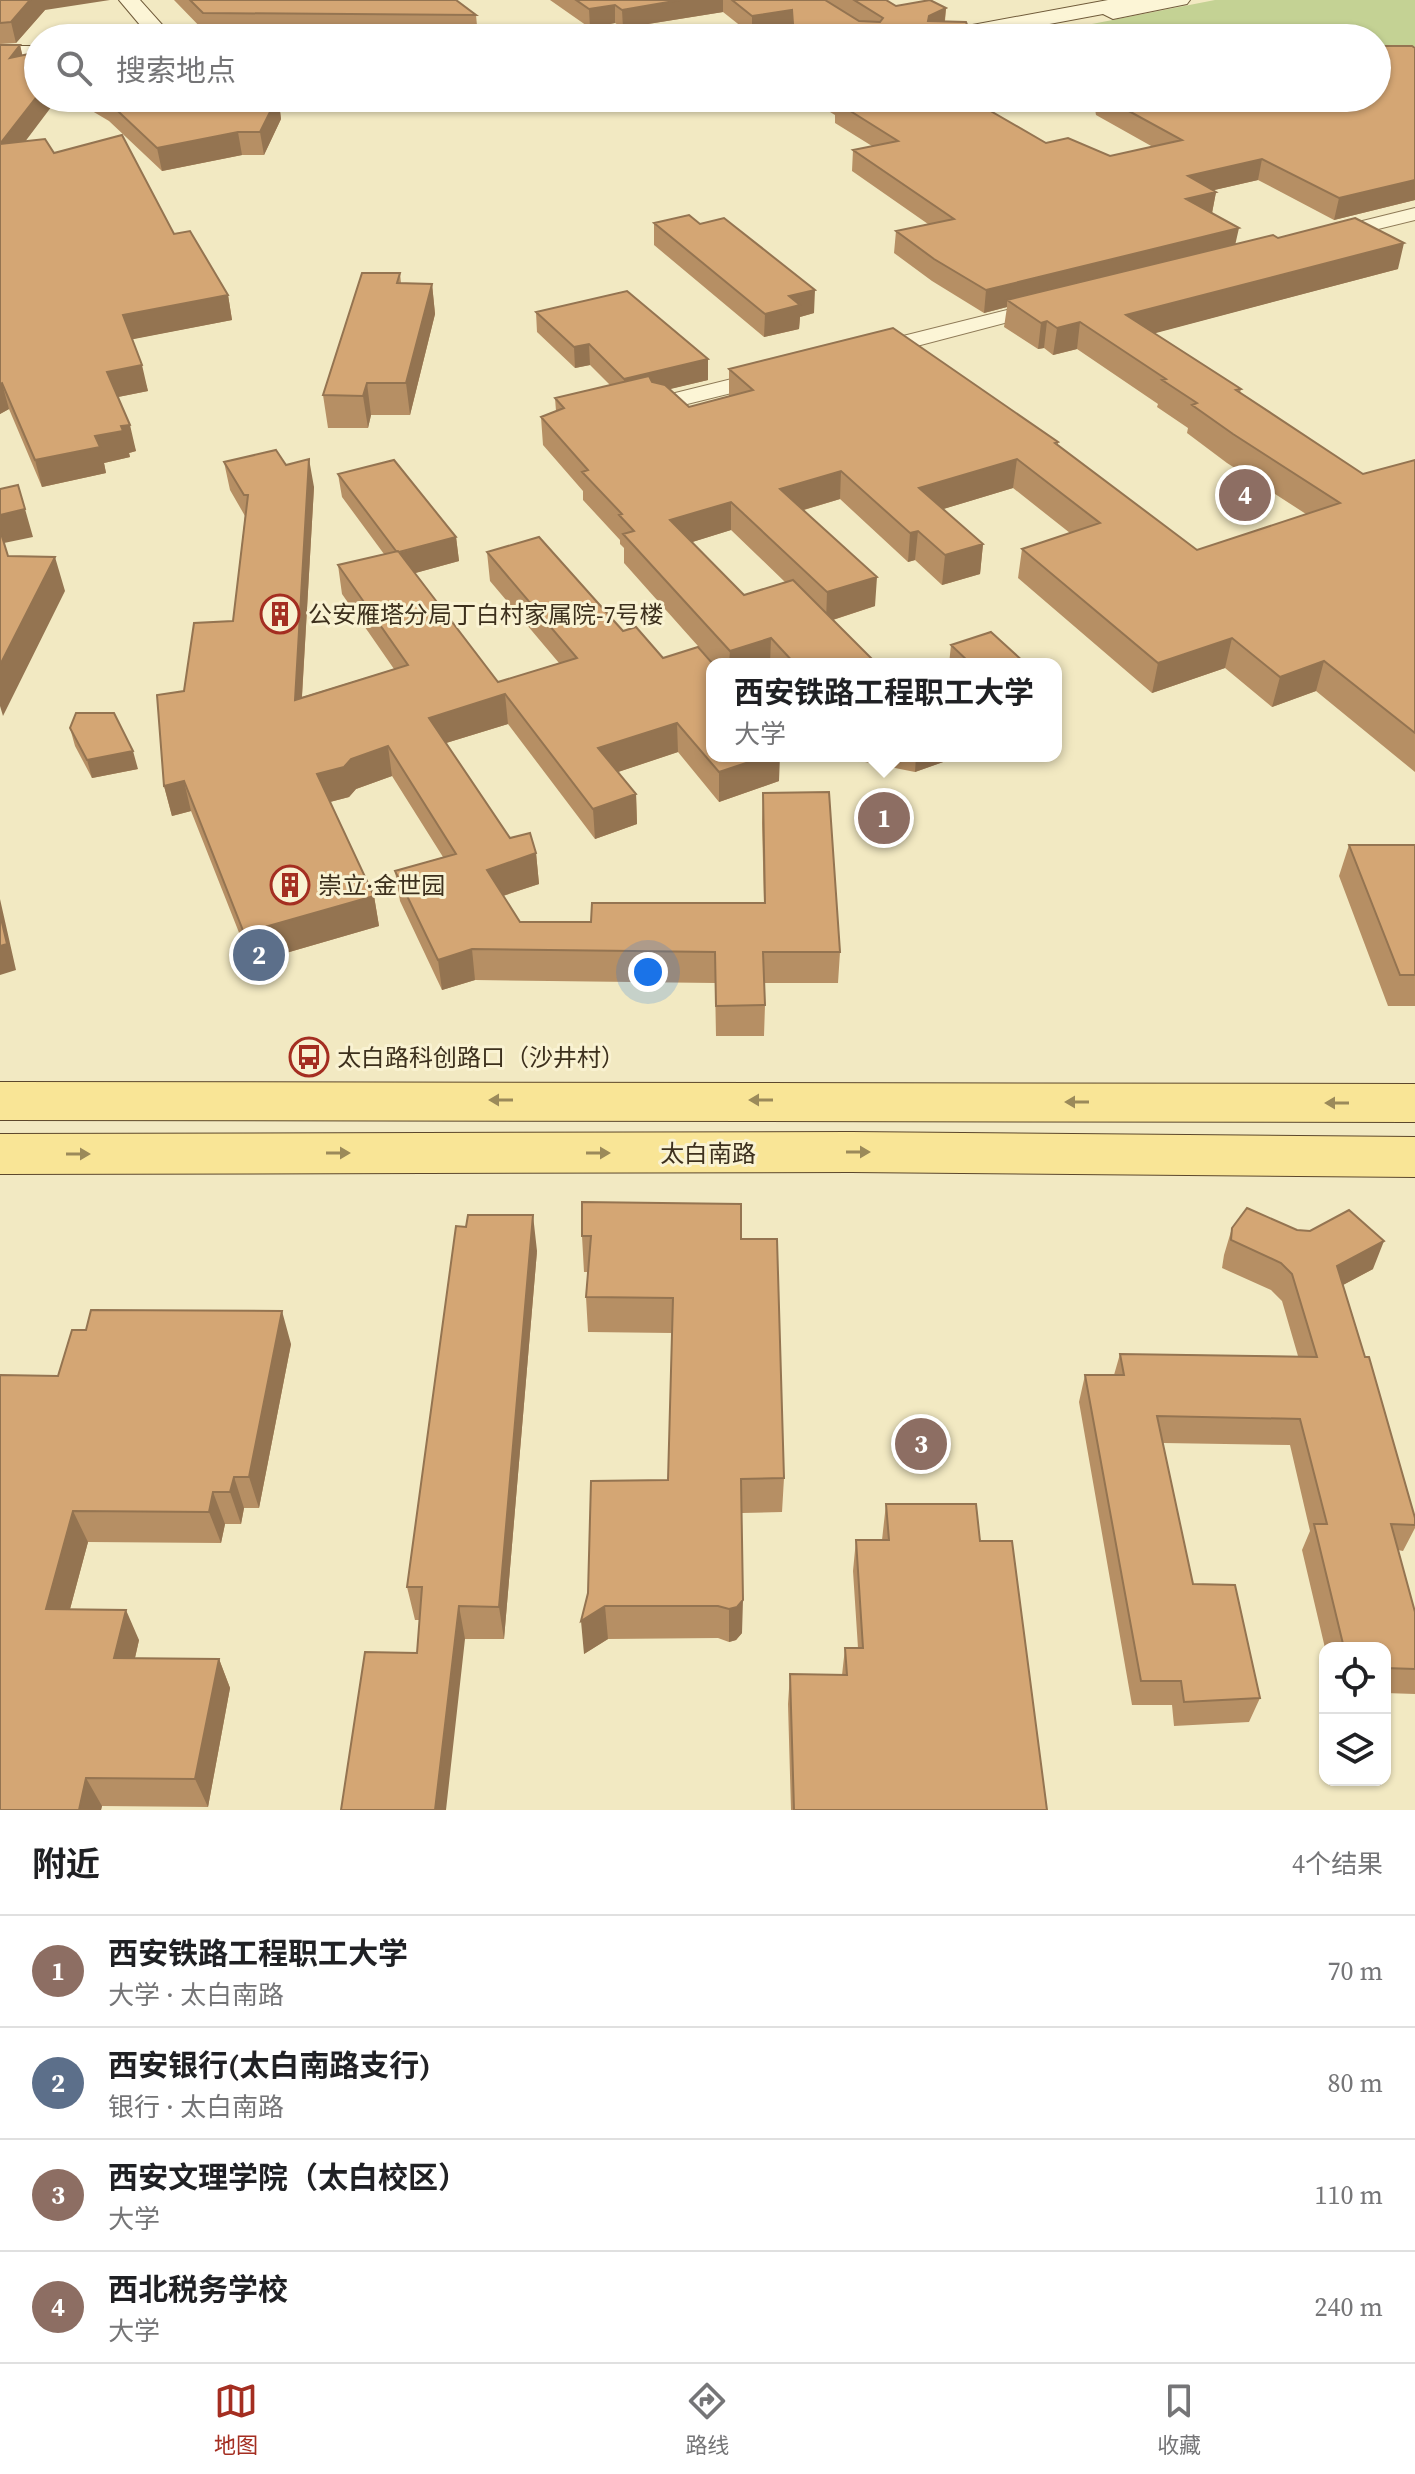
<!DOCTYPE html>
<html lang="zh">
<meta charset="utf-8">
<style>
body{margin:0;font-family:"Source Serif 4","Noto Sans SC",serif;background:#f2f2f2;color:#202124}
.controls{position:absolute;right:24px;bottom:24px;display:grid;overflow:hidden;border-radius:16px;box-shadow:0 2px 6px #0004}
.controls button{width:72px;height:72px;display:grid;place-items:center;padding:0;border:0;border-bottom:2px solid #e0e0e0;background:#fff;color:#202124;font:40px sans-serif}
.you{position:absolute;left:648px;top:972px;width:28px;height:28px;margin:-20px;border:6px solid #fff;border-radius:50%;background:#1a73e8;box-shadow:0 0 0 12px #1a73e833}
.badge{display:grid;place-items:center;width:52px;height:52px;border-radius:50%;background:#a42e21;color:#fff;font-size:26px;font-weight:700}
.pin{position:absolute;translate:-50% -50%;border:4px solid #fff;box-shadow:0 2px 8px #0006}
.popup{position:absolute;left:706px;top:658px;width:356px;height:104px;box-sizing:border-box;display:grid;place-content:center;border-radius:16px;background:#fff;filter:drop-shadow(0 2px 6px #0005);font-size:26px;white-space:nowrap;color:#757577}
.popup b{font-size:30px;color:#202124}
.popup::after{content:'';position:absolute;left:50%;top:100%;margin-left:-16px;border:16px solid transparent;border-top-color:#fff}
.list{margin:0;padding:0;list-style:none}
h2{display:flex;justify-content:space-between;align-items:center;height:104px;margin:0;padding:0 32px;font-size:34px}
h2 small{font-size:26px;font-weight:400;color:#757577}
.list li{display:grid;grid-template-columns:52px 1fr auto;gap:24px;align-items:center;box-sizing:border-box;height:112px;padding:0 32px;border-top:2px solid #e0e0e0}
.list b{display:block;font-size:30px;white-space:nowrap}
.list p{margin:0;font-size:26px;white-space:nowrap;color:#757577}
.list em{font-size:26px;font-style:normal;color:#757577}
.icon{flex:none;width:44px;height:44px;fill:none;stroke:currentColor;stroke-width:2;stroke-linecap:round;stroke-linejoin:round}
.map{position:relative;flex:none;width:1415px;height:1810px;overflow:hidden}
.search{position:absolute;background:#fff;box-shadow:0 2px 6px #0004;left:24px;right:24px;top:24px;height:88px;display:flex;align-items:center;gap:20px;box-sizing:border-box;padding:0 28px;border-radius:44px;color:#757577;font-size:30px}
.sheet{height:552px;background:#fff}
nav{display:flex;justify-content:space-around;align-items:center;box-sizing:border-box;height:112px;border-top:2px solid #e0e0e0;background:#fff;font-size:22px;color:#757577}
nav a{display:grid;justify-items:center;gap:4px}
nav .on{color:#a42e21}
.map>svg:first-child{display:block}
.green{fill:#c4d294}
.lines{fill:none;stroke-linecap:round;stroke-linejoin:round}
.street-casing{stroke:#8e7a57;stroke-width:2}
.secondary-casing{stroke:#705b3a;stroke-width:2}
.primary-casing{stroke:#5c472c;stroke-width:2}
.street{fill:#fcf5d6;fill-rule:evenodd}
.secondary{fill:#fcf5d6;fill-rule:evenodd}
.primary{fill:#f9e596;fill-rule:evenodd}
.wall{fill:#b68f64;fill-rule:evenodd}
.shaded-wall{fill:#947451}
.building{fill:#d4a674;stroke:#947451;stroke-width:2}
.oneway{fill:#9b8a5a}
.labels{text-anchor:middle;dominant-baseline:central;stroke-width:6;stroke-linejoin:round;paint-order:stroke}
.poi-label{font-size:24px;fill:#3d301d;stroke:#f9f2d2;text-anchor:start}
.street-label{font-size:24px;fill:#3d301d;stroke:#f9f2d2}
</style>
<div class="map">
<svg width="1415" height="1810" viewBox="0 0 1415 1810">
<rect width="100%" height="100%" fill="#f2e9c2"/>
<path class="green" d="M1215,0H1415V46H1377V38H1052L1049,35L1056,31Z"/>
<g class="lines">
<g class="street-casing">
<path id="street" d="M1415,208V220L1329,241L1319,235L1322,231Z
M1047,300L1057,306L1054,310L871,358L860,351L863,346Z
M772,369L780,371L783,376L780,381L663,410L655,408L652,403L655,398Z"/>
</g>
<g class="secondary-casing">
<path id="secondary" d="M119,0H140L174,38H151Z
M1108,0H1190L1187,4L1113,19L1103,14L974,38H929L940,31Z
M0,46H38V60H0Z"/>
</g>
<g class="primary-casing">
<path id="primary" d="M0,1082L1415,1084V1122L0,1120Z
M851,1132L1415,1137V1177L851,1172L0,1174V1134Z"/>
</g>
<use href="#street" class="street"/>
<use href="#secondary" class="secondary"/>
<use href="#primary" class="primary"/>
</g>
<path class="wall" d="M0,0L45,10L16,43L0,44Z
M174,0H456L476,15L478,36L207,34Z
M550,0H825L827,2V0H886L896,6L946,8L945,21L970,38H792V29L752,35L723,12L623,28L615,23L590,28Z
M0,45H20L22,55L25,141L54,153L174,234L228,295L232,320L132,339L148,391L118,397L136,451L129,453L130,457L104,463L106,473L42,487L9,409L0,414Z
M1415,48V200L1334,220L1258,180L1214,190L1216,192L1212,213L1236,244L1278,238L1398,269L1154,333L1241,389L1240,393L1363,474L1415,460V772L1316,691L1272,707L1225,668L1152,693L1018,578L1022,549L1070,533L1013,488L943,509L983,544L980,574L942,585L915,560L908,562L840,499L804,510L875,606L833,620L877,664H714L624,563V548L620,544V540L583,500V491L543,445L541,417L556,411L555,398L610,385L590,365L575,368L537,332L536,312L708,380L669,389L689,407L729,397V369L1058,442V445L1197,550L1306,514L1227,463L1187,433L1188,428L1157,407L1158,404L1077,349L1053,355L1044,348L1038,349L1004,327L1007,307L984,313L932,281L894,253L896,231L928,224L852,171L853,150L872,146L835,123V115L825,109V103L816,98H981L980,105L1046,143L1110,156L1153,147L1096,115L1093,98H1377ZM731,530L785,582L744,595L692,542Z
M60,98H288V100L280,111L281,119L264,155H242L162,171L109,121L82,105L70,107Z
M654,223L814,313L800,317L799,329L764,337L654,245Z
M400,273L401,283L432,284L435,314L410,415H371L368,428H328L323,395Z
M224,462L286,465L314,487L302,697L394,669L342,594L338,565L384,554L342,497L338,474L456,537L459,561L415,573L498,682L559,663L490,581L487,552L623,631L779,781L719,802L678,752L618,772L636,794L637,824L595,839L508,724L446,743L510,838L536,853L539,884L503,896L520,922H591L764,903L762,823L763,793L840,952L838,983H764L765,1005L764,1036H716L715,983L475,980L442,990L400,901L395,871L443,857L392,776L356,789L349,797L330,802L374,896L379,926L251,963L191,811L172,816L164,786L184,691L233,621L245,516L230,490Z
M951,645L1026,664H949Z
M70,728L138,769L92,778L75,746Z
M851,756H960L915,772L855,760Z
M1349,845H1415V1006H1388L1339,876Z
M1232,1228L1373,1269L1343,1285L1415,1518V1528L1403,1551L1398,1550L1415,1612V1694L1385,1693V1648H1325L1302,1550L1310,1531L1290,1445L1163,1443L1193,1584L1260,1698L1249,1722L1174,1726L1172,1705H1132L1079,1402L1085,1375H1114L1120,1354L1298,1356L1282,1301L1271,1290L1222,1268L1224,1255Z
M582,1236L741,1239L784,1478L782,1512L742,1513V1633L736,1640L729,1642L718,1638L608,1639L584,1654L588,1593L668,1480L672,1333L588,1332L586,1297L588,1272H584Z
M537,1251L504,1639H465L417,1653L420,1620H415L407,1587Z
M291,1344L259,1508H244L241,1524H225L221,1543L88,1542L70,1609L139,1640L135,1658L219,1659L230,1688L208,1807L102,1806L101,1810H0L58,1376Z
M886,1504L980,1541L1047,1810H791L788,1704L790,1674L842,1675L845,1648H858L853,1571L856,1540H882Z"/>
<path class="shaded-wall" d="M30,0H110L45,10L16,43L11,22Z
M680,0H723V12L623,28L622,10Z
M615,5V23L590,28L589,9Z
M946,8L944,27L927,35L929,16Z
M792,10V29L752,35V16Z
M20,45L25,66L10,58Z
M38,95V98H58L6,167L0,144Z
M68,98H80L82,105L70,107Z
M275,98H288V100L280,111L281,119L264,155L260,132Z
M954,98H981L980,105Z
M238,132L242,155L162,171L157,148Z
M1262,159L1258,180L1184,197L1188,176Z
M1415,180V200L1334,220L1339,198Z
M1216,192L1212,213L1186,199Z
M1239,228L1234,250L1007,300V307L984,313L986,290Z
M1404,243L1398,269L1122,342L1126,315Z
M432,284L435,314L410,415L406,383Z
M815,290L814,313L800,317L799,329L764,337L765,314L789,296Z
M228,295L232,320L129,340L123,315Z
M1047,321L1044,348L1038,349L1041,323Z
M1080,322L1077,349L1053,355L1057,328Z
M589,344L590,365L575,368L574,347Z
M708,359V380L625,400L624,379Z
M142,365L148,391L113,398L107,372Z
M2,383L9,409L0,414V384Z
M367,383L371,415L368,428L363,396Z
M130,425L136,451L129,453L130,457L104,463L106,473L42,487L35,460L121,426Z
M309,459L314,487L300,729L295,700Z
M1017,459L1013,488L917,517L919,488Z
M841,471L840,499L779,517L780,489Z
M731,502V530L670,549V520Z
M25,509L33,537L4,543L0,559V515Z
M918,531L915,560L908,562L910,533Z
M456,537L459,561L401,577L398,553Z
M983,544L980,574L942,585L945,555Z
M55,557L65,591L3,716L0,706V665Z
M877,577L875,606L826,622L827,592Z
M771,638L770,664H729L730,651Z
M1232,638L1225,668L1152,693L1158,663Z
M1324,661L1316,691L1272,707L1280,677Z
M1059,693L1056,712V694Z
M505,694L508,724L433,747L429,718Z
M677,723L678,752L600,778L598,748Z
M388,746L392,776L356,789L349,797L322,804L317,774L351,759Z
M133,751L138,769L92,778L87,760Z
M767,756H780L779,781L719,802V772Z
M916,756H960L915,772Z
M184,781L191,811L172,816L164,786Z
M636,794L637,824L595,839L593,809Z
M536,853L539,884L490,900L487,870Z
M374,896L379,926L251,963L244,933Z
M0,899L16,970L0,975Z
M472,949L475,980L442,990L438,960Z
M533,1215L537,1251L504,1639L499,1607Z
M1384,1241L1373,1269L1326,1294L1337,1266Z
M282,1311L291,1344L259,1508L249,1477Z
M234,1477L244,1508L241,1524L230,1492Z
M213,1492L225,1524L221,1543L209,1512Z
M73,1511L88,1542L62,1639L46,1609Z
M743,1600L742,1633L736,1640L729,1642V1609Z
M459,1606L465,1639L446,1810H435Z
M605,1606L608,1639L584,1654L581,1621Z
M126,1610L139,1640L128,1688L114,1658Z
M219,1659L230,1688L208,1807L195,1779Z
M86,1778L102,1806L101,1810H79Z"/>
<path class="building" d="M0,0H30L11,22L0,23Z
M190,0H456L476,15L203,13Z
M576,0H680L622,10L615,5L589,9Z
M732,0H825L859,21L880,22L883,18L854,0H886L896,6L930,0L946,8L929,16L928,21L966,22L970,33L967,38H794L792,10L752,16Z
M0,45H20L10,58L38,52V95L0,144Z
M1377,46H1412L1415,48V180L1339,198L1262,159L1188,176L1216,192L1186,199L1239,228L986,290L934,259L896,231L954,219L853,150L898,141L836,102L845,100L841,98H968L1046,143L1068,138L1110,156L1182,140L1105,98H1377Z
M104,98H277L260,132H238L157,148Z
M122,135L174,234L190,231L228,295L123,315L142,365L107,372L130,425L121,426L123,431L95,436L100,447L35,460L2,383L0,384V144L45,139L54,153Z
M689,215L700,224L724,218L815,290L789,296L800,305L765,314L654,223Z
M1355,218L1404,243L1126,315L1241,389L1236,390L1363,474L1415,460V733L1324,661L1280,677L1232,638L1158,663L1022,549L1100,523L1017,459L919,488L983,544L945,555L918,531L910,533L841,471L780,489L877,577L827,592L731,502L670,520L744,595L793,580L877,664H795L771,638L730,651L623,534L634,531L619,515L622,514L582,472L588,470L541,417L564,408L555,398L649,376L652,382L665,385L689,407L753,390L729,369L893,328L1058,442L1055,443L1197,550L1340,503L1233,434L1192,405L1197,403L1162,380L1166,379L1080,322L1057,328L1047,321L1041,323L1007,300L1273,235L1278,238Z
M362,273H400L397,283L432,284L406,383H367L363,396L323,395Z
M627,291L708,359L624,379L589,344L574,347L536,312Z
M276,450L286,465L309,459L295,700L408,665L338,565L398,551L498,682L577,658L487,552L539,537L623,631L636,627L663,658L698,647L713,664H712V756H767L719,772L677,723L598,748L636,794L593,809L505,694L429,718L510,838L530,833L536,853L487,870L520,922H591L592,903H765L763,793L829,792L840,952H763L765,1005L716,1006L715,952L472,949L438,960L395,871L456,854L388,746L351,759L344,767L317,774L374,896L244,933L184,781L164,786L157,695L184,691L194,623L233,621L248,495H244L224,462Z
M394,460L456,537L399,552L396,551L338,474Z
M18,485L25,509L0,515V489Z
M0,530L8,556L55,557L0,665Z
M991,632L1026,664H971L951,645Z
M76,713H114L133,751L87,760L70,728Z
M1349,845H1415V975H1400Z
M0,914L7,944L0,946Z
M582,1202L741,1204V1239H777L784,1478L741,1479L743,1600L737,1607L729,1609L718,1606H605L581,1621L588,1593L591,1481L668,1480L673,1298L586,1297L591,1236H582Z
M1247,1208L1297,1230L1310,1231L1349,1210L1384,1241L1337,1266L1365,1357H1369L1415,1518V1525L1391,1524L1415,1612V1669L1385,1668V1648H1344L1314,1524H1327L1300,1419L1157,1416L1193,1584L1235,1585L1260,1698L1184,1702L1181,1681H1141L1085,1375H1124L1120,1354L1317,1357L1292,1274L1281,1263L1231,1240L1232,1228Z
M468,1215H533L499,1607L459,1606L435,1810H341L365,1652L417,1653L422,1587H407L456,1226L466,1227Z
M91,1310L282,1311L249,1477H234L230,1492H213L209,1512L73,1511L46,1609L126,1610L114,1658L219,1659L195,1779L86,1778L79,1810H0V1375L58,1376L72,1330H86Z
M886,1504H976L980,1541H1012L1047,1810H794L790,1674L847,1675L845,1648H863L856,1540H889Z"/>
<defs><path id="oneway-solid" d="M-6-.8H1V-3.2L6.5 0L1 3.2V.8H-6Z" transform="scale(2)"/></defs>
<g class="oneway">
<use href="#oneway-solid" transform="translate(501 1100) rotate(-180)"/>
<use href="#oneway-solid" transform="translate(761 1100) rotate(-180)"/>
<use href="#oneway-solid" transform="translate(1077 1102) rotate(-180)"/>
<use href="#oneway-solid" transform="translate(1337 1103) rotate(-180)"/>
<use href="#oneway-solid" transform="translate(858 1152)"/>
<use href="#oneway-solid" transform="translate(338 1153)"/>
<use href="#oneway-solid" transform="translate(598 1153)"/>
<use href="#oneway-solid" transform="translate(78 1154)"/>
</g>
<defs>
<g id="building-ring" transform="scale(2)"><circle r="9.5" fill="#f9f2d2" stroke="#a42e21" stroke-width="1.5"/><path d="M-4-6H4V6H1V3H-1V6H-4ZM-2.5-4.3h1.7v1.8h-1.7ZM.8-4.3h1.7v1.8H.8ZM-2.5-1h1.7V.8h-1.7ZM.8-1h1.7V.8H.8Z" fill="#a42e21"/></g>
<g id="bus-ring" transform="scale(2)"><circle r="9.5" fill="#f9f2d2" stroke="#a42e21" stroke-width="1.5"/><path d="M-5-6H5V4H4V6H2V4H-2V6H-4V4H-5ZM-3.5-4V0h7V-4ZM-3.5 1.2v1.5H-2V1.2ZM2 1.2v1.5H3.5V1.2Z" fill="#a42e21"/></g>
</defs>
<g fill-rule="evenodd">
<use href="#building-ring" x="280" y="614"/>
<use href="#building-ring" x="290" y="885"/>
<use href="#bus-ring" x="309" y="1057"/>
</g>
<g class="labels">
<g class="poi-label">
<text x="308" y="614">公安雁塔分局丁白村家属院-7号楼</text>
<text x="318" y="885">崇立·金世园</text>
<text x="337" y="1057">太白路科创路口（沙井村）</text>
</g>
<g class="street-label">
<text x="708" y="1153">太白南路</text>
</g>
</g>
</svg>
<div class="controls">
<button><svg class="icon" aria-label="locate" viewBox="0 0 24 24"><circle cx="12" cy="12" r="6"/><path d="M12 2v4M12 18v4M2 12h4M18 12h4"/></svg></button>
<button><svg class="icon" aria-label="layers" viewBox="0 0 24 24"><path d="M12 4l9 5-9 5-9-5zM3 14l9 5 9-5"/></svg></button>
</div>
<div class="you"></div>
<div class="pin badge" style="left:884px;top:818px;background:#8d6e63">1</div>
<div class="popup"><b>西安铁路工程职工大学</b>大学</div>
<div class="pin badge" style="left:259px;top:955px;background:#5c6f8a">2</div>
<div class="pin badge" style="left:921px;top:1444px;background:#8d6e63">3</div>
<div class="pin badge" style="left:1245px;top:495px;background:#8d6e63">4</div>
<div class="search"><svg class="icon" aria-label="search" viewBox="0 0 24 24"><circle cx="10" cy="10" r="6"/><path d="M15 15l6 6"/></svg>搜索地点</div>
</div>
<section class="sheet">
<h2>附近<small>4个结果</small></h2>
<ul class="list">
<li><span class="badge" style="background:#8d6e63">1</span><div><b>西安铁路工程职工大学</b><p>大学 · 太白南路</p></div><em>70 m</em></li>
<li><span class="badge" style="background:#5c6f8a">2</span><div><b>西安银行(太白南路支行)</b><p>银行 · 太白南路</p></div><em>80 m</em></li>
<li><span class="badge" style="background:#8d6e63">3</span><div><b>西安文理学院（太白校区）</b><p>大学</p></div><em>110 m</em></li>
<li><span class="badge" style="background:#8d6e63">4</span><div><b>西北税务学校</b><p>大学</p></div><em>240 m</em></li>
</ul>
</section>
<nav>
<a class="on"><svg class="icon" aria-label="map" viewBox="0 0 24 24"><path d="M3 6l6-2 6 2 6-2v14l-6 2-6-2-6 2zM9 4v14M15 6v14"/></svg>地图</a>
<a><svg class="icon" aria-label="directions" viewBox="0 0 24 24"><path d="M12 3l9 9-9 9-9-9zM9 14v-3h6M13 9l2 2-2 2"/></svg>路线</a>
<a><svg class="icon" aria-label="saved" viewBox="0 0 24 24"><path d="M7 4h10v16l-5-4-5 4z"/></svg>收藏</a>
</nav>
